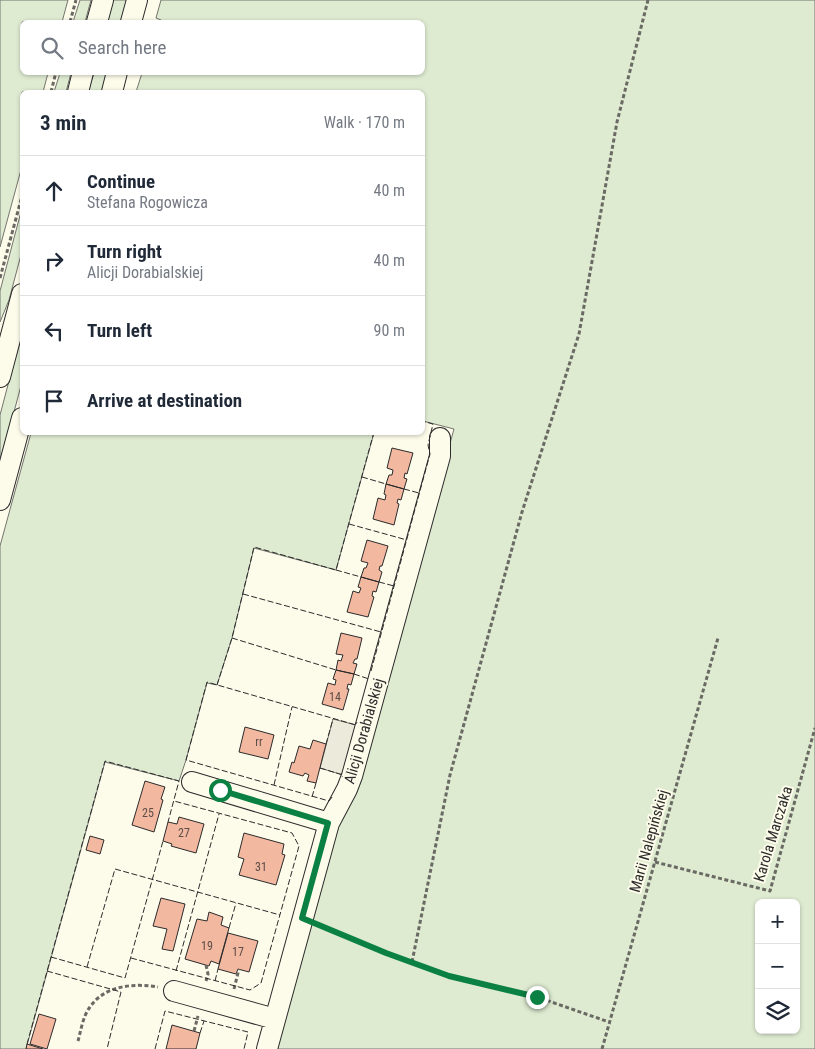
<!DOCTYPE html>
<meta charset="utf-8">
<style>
body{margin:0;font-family:"Roboto Condensed",sans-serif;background:#f6f6f7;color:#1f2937}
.controls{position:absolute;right:15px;bottom:15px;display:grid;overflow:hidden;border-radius:8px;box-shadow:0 1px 4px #0004}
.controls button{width:45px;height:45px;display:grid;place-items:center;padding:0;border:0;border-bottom:1px solid #e0e1e3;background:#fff;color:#1f2937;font:25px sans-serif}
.stop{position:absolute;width:15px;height:15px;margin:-11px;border:4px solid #0b8043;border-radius:50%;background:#fff}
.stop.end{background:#0b8043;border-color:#fff;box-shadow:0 1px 5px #0008}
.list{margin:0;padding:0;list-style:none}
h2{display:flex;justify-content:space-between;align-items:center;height:65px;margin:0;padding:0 20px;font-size:21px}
h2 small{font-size:16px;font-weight:400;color:#747a83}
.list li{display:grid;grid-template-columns:32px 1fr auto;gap:15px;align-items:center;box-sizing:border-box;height:70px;padding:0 20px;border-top:1px solid #e0e1e3}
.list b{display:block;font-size:19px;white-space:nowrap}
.list p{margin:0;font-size:16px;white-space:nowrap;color:#747a83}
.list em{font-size:16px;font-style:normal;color:#747a83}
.icon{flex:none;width:28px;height:28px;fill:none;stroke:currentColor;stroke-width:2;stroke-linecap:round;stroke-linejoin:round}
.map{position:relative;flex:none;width:815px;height:1049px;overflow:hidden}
.search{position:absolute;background:#fff;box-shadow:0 1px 4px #0004;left:20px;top:20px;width:405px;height:55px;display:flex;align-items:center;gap:12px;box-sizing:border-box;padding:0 18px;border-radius:8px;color:#747a83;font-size:19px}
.panel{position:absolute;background:#fff;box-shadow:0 1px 4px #0004;left:20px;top:90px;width:405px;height:345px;border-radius:8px}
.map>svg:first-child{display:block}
.green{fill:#deebd1;stroke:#74746e;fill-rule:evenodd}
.parking{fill:#eceadb;stroke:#74746e}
.building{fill:#f2b8a0;stroke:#2b2b2b}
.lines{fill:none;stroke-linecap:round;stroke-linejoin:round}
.minor-casing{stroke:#2b2b2b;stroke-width:22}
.path{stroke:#6a6964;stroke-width:3;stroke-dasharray:4 2.5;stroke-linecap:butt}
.minor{stroke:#fdfbea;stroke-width:20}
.fence{stroke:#2b2b2b;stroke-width:1;stroke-dasharray:6 2.5;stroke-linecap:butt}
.route{stroke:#0b8043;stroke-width:6}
.labels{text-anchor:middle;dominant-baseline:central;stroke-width:4;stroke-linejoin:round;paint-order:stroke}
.number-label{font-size:12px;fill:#5d4e48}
.street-label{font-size:15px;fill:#2b2b2b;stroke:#fdfbea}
</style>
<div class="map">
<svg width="815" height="1049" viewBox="0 0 815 1049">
<rect width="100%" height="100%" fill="#fdfbea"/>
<path class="green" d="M0,0H68L62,22H22V72L48,73L43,92H22V166L0,247Z
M80,0H91L85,22H73Z
M113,0H127L121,22H107Z
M161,0H815V1049H276L326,849L362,763L454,429L423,421L422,92H136L142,73L422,72V22H161V20L156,18ZM759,903H796V1030H759Z
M60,73H71L66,92H54Z
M94,73H107L102,92H88Z
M22,208V251L9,300L0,322V291Z
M22,332V382L0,464V415Z
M31,433H374L336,570L254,548L232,638L217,685L207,683L186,760L179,781L105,762L26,1049H0V546Z"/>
<path class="parking" d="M333,719L356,725L343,775L320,768Z"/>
<path class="building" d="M392,448L413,453L407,474L405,473L404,478L407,479L404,489L386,484L389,475H392L393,470L387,468Z
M386,484L404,489L401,500L398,499L397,503L399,504L394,525L373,519L378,498L385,500L386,495L384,494Z
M367,540L388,546L382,566H380L379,570L382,572L379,582L361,577L364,568H366L368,563L361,561Z
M361,577L379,582L376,592L373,591L372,596L374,597L368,617L347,612L353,591L359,593L361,588L358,587Z
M341,633L362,638L357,659H355L353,663L357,664L354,674L336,670L338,660L341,661L343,655L336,654Z
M336,670L354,674L351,685L348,684L347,689H349L343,710L322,704L328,683L335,685L336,680L333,679Z
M245,727L274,735L268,759L239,752Z
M313,740L326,744L316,783L307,781L309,775L305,773L303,776L289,772L292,762L294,763L299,746L310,749Z
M145,781L165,787L161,799L163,800L154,832L132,825Z
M179,817L204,824L196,853L171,846L172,844L163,841L168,822L177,824Z
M244,833L284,844L282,854L285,855L276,885L239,875L244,859L238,857Z
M90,836L104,840L100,854L86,850Z
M161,898L185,904L173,951L162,949L167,929L153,926Z
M209,912L223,917L221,925L229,928L219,964L211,961L209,966L185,959L197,919L207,921Z
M228,933L258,941L249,972L238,969L236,974L218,969Z
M39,1014L56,1019L47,1049L30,1044Z
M172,1025L200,1033L196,1049H166Z
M27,1044L43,1049H26Z"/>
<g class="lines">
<g class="minor-casing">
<path id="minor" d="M97,22L103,0
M131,22L137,0
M78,92L83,72
M112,92L117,72
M0,377L22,294
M0,500L22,418
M192,782L329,823
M174,991L275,1019
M267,1049L329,823L347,789L352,776L440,456V438"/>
</g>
<path class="path" d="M70,22L76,0
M51,92L56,72
M0,278L22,196
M655,862L770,891L815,728
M319,925L385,953L449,976L537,997L609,1022
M412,962L450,775L522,512L579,334L617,122L648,0
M206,965L208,974L206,981
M234,989L239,969
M194,1031L198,1016
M78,1041C81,1030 83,1016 90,1007C105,985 134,983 158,987
M602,1049L718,638"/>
<use href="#minor" class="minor"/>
<path class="fence" d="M362,477L386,484
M404,489L419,493
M349,524L407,540
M336,570L361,577
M379,582L394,586
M243,594L381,632
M232,638L336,670
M371,671L430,454L428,445L433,424L422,421
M354,674L369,679
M217,685L232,638L254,547L336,570L374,432
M326,744L333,719
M320,768L343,775L342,777
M274,785L292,707
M312,797L316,783
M332,797L329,801L186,760L207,682L356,725L357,722
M229,928L236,903
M51,957L125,978L163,841
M131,958L250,990L261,983L299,846L292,833L174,801
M87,967L115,869L280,915
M47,971L121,992L107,1049
M176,971L219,814
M215,981L218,969
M200,1033L204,1021
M27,1044L105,761L179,781L168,822
M155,1049L165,1011L248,1032L244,1049"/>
</g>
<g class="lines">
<path class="route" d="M220,790L328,823L302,918L386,953L449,976L537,997"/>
</g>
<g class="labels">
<g class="number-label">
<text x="335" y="697">14</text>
<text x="259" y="742">rr</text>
<text x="148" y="813">25</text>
<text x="184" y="833">27</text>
<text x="261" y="867">31</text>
<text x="207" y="946">19</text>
<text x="238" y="952">17</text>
</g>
<g class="street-label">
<text transform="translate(364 731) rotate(-74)">Alicji Dorabialskiej</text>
<text transform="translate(773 834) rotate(-73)">Karola Marczaka</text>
<text transform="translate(649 841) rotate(-74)">Marii Nalepińskiej</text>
</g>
</g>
</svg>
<div class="controls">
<button>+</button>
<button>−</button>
<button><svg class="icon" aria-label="layers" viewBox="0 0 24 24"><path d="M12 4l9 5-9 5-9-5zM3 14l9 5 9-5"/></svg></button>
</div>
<div class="stop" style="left:220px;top:790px"></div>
<div class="stop end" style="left:537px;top:997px"></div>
<div class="search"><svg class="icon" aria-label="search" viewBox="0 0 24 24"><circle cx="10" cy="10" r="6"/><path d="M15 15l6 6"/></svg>Search here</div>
<section class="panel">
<h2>3 min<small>Walk · 170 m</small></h2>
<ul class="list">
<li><svg class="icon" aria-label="ahead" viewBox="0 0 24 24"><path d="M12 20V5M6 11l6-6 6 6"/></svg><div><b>Continue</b><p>Stefana Rogowicza</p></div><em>40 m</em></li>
<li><svg class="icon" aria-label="right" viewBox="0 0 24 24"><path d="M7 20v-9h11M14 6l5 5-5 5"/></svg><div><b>Turn right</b><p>Alicji Dorabialskiej</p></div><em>40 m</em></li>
<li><svg class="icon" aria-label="left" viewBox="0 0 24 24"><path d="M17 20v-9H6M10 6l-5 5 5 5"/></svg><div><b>Turn left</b></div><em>90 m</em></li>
<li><svg class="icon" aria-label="arrive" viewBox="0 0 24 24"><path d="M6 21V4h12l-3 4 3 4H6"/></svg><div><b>Arrive at destination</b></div></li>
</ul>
</section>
</div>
